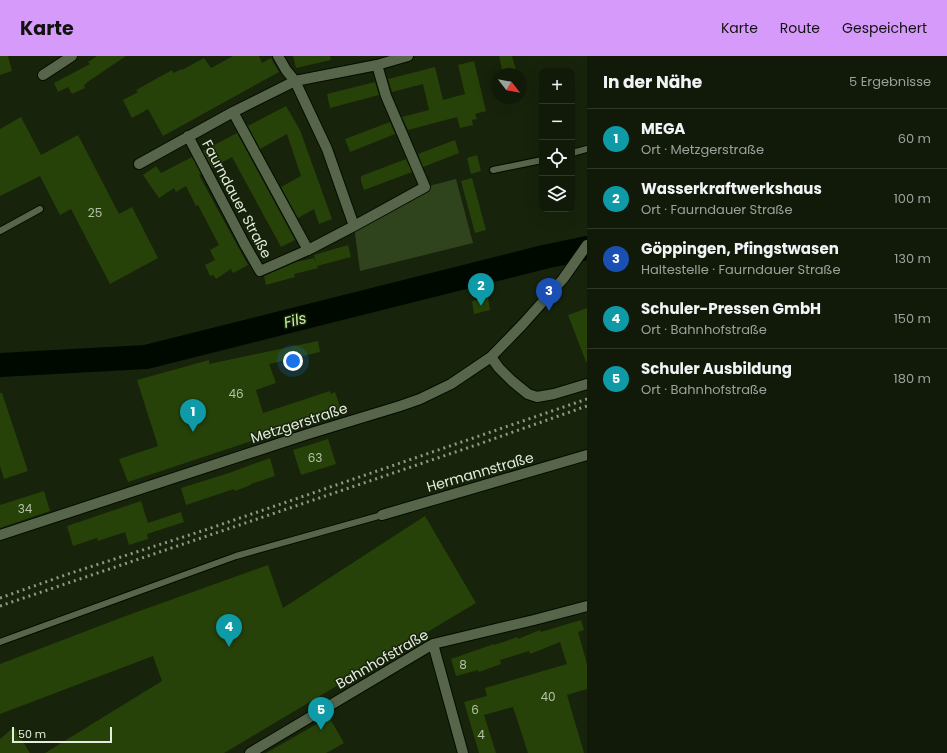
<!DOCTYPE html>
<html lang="de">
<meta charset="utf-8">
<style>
body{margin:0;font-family:Poppins,sans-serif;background:#1e2716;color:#f1f3f6}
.controls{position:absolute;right:12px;top:12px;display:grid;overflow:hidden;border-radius:8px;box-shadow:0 4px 16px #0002}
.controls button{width:36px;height:36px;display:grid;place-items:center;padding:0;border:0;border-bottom:1px solid #303829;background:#111a08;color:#f1f3f6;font:20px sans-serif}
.compass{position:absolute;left:491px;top:12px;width:36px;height:36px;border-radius:50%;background:#111a08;box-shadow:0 4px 16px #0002;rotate:121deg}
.scale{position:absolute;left:12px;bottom:10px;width:100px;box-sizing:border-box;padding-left:4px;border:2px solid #e3ecdd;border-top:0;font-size:11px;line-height:14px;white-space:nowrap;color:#e3ecdd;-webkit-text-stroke:3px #17230b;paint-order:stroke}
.you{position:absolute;left:293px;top:305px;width:14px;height:14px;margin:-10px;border:3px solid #fff;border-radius:50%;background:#1a73e8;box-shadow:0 0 0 6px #1a73e833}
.badge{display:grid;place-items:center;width:26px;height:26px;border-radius:50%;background:#d69bfa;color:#fff;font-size:13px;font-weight:700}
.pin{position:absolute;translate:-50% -33px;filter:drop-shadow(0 1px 2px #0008)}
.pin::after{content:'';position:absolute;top:21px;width:14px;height:12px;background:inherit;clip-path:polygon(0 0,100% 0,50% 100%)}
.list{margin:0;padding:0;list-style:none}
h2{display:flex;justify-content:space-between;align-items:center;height:52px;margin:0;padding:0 16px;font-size:17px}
h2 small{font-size:13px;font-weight:400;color:#9ca19c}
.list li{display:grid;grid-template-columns:26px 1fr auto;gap:12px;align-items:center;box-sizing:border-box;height:60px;padding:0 16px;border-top:1px solid #303829}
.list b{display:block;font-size:15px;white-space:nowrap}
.list p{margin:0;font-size:13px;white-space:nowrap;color:#9ca19c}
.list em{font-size:13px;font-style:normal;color:#9ca19c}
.icon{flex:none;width:22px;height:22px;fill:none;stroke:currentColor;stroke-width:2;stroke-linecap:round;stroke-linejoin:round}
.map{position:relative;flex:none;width:587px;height:697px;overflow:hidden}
header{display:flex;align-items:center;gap:24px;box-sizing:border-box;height:56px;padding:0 20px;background:#d69bfa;color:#111}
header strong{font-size:19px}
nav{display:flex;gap:22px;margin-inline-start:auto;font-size:14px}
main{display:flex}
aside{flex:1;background:#111a08}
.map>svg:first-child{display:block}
.green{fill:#2f441d}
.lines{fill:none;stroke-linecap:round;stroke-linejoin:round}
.river{stroke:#000900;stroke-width:24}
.building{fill:#274208}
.service-casing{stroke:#030c00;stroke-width:8}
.minor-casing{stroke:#030c00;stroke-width:12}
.service{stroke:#57664b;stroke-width:6}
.minor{stroke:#57664b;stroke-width:10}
.rail{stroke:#8e9886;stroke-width:3;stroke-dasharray:2 4;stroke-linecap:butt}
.labels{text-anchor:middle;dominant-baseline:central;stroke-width:3;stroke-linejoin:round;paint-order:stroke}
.number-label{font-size:12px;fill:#b4c2a8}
.street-label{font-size:14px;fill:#e3ecdd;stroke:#17230b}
.water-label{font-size:15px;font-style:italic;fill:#c8f5a3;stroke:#17230b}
</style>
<header>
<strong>Karte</strong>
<nav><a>Karte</a><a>Route</a><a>Gespeichert</a></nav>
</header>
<main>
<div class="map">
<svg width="587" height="697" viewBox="0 0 587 697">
<rect width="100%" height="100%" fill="#17230b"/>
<path class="green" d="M456,123L473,187L360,215L354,170L425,131Z"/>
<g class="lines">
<path class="river" d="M0,309L146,301L544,201L587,192"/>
</g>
<path class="building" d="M0,0H8L12,15L0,19Z
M97,0H126L86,27V28L84,29L85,32L72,38L68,31L58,36L54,27L90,8L88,6Z
M233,0H259L262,7L271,2L279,16L163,80L148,53L132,62L123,44L138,36L136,34L172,14L173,17L182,13V14L204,2L211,12Z
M293,0H330L331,4L296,12Z
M499,0H512L517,18H503Z
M474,5L486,55L475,58L477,63L472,64L473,69L460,72L457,61L408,74L402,61L429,54L423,28L392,36L388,23L435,11L443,44L465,38L458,9Z
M375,26L379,39L330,52L327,38Z
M286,50L300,74L332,163L319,168L314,153L298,162L281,131L301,120L287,78L260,93L248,70Z
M21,61L41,99L78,79L119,158L132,151L158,202L110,228L71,153L60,159L40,120L0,140V73Z
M390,66L395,78L350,96L345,83Z
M237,77L295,184L281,191L232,101L212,112L203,95Z
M455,84L459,97L423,111L418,98Z
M477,99L481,115L471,118L467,102Z
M192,101L201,118L199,119L248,209L233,217L231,213L216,223L213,219L210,220L205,209L215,204L210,194L219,189L198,149L196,150L186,130L176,136L174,132L159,142L143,119L156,110L161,117Z
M406,103L412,116L364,134L361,125V120Z
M472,122L486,174L475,177L461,125Z
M348,189L351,201L317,210L318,212L294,218L295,221L266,229L264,220L296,206L314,202L316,208L314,199Z
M488,242L490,254L474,258L472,245Z
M587,252V306H586L568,259Z
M318,285L320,296L269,308L276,327L256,334L263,357L330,335L331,338L335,336L341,353L336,355V357L128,426L119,403L158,390L137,324L209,304V308Z
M0,337H2L28,415L4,423L0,410Z
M328,383L336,408L301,419L293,394Z
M270,402L275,420L251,428V429L235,435L234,433L186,449L181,432L229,417Z
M44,435L50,455L0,472V449Z
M141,445L148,467L181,456L184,466L147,478L148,483L129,489L125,476L98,485L97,482L73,490L67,470Z
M425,460L476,547L224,697H45L162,625L153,600L0,658V608L123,561L268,509L283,552Z
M581,564L584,574L578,576L587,608V633L567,639L584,697H528L513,651L484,659L496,697H479L464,646L487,640L485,632L567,608L560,586L530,598L529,595L500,604L501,608L479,616L478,614L456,620L451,603L494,588V589L518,581V583L540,574L541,576Z
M329,661L344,687L326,697H266Z
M14,671L30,697H0V683Z"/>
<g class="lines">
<g class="service-casing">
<path id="service" d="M572,97L587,93
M493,114L542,104
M0,175L40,153
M0,586L236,500L382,459"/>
</g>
<g class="minor-casing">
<path id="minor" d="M278,0L286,14L295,25L327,93L354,170
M43,19L72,0
M188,80L244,187L260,215L308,194L233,56
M139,108L233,56L295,25L377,9L408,0
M308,194L354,170L425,131L386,40L377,9
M491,301L499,312L512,325L528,338L537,341L554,338L587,328
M382,459L587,399
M0,479L308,378L400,350L420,343L451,328L491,301L523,268L563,223L587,189
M433,588L463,697
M250,697L433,588L534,564L587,550"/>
</g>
<use href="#service" class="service"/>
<use href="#minor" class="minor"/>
<path class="rail" d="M0,542L71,517L205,474L587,343
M0,550L479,388L587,350"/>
</g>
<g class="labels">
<g class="number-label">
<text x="95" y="156">25</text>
<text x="236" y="337">46</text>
<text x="315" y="401">63</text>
<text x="25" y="452">34</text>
<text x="463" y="608">8</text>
<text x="548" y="640">40</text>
<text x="475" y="653">6</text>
<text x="481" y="678">4</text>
</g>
<g class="street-label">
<text transform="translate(237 143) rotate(62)">Faurndauer Straße</text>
<text transform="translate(299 367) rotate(-18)">Metzgerstraße</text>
<text transform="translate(480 416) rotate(-16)">Hermannstraße</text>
<text transform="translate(382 603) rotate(-30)">Bahnhofstraße</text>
</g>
<g class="water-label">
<text transform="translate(295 264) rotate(-14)">Fils</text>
</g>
</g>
</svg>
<div class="controls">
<button>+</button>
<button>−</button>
<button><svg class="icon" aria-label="locate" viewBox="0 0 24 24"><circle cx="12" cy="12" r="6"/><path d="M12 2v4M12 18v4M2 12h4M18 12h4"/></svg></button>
<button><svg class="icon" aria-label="layers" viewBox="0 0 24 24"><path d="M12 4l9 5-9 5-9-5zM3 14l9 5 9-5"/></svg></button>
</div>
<svg class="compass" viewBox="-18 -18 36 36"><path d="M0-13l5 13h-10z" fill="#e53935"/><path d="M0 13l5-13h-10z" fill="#9ca19c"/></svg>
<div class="scale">50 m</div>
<div class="you"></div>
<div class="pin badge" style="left:193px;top:376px;background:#0f9aa8">1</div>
<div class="pin badge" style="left:481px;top:250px;background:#0f9aa8">2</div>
<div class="pin badge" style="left:549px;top:255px;background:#1a4fb4">3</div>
<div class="pin badge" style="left:229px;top:591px;background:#0f9aa8">4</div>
<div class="pin badge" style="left:321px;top:674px;background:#0f9aa8">5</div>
</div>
<aside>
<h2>In der Nähe<small>5 Ergebnisse</small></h2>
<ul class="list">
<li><span class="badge" style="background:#0f9aa8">1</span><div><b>MEGA</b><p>Ort · Metzgerstraße</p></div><em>60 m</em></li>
<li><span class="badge" style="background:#0f9aa8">2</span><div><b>Wasserkraftwerkshaus</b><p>Ort · Faurndauer Straße</p></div><em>100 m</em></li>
<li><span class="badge" style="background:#1a4fb4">3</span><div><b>Göppingen, Pfingstwasen</b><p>Haltestelle · Faurndauer Straße</p></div><em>130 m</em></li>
<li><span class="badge" style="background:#0f9aa8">4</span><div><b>Schuler-Pressen GmbH</b><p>Ort · Bahnhofstraße</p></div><em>150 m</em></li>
<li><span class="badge" style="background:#0f9aa8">5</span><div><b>Schuler Ausbildung</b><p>Ort · Bahnhofstraße</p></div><em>180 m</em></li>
</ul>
</aside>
</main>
